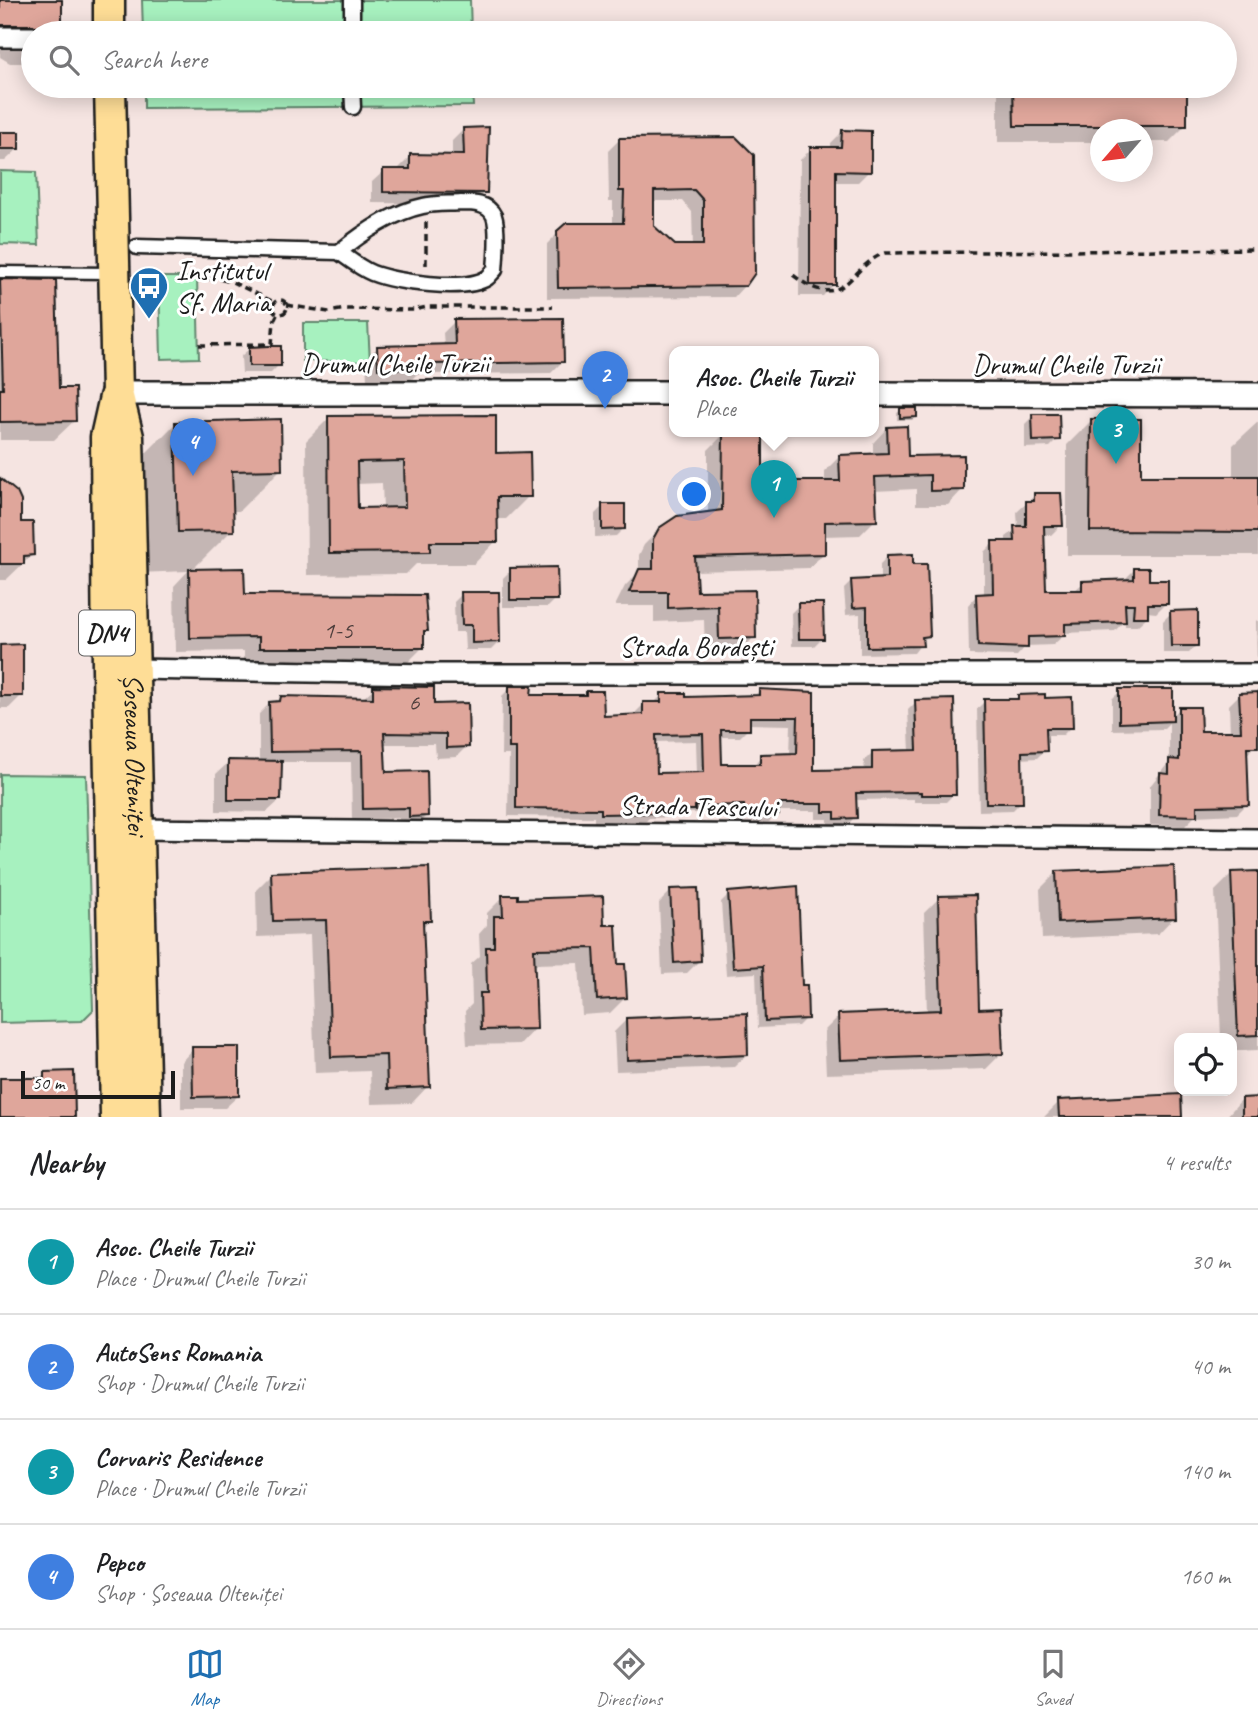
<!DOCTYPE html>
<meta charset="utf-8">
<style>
body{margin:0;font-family:Caveat,sans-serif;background:#f6f6f6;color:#202124}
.controls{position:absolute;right:21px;bottom:21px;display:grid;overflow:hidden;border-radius:14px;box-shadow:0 4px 18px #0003}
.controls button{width:63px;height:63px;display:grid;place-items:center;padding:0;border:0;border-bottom:2px solid #e0e0e0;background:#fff;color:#202124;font:35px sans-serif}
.compass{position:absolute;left:1090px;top:119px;width:63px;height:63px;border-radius:50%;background:#fff;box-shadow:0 4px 18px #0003;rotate:242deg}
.scale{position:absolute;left:21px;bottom:18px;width:154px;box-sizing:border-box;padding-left:7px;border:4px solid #1c1c1c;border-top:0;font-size:19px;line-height:24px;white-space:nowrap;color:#1c1c1c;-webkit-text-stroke:5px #fff;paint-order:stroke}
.you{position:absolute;left:695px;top:495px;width:24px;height:24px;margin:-18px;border:5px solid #fff;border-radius:50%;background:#1a73e8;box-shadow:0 0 0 10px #1a73e833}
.badge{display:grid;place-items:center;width:46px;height:46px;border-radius:50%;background:#1f6fb2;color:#fff;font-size:23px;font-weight:700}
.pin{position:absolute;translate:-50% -58px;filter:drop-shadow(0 2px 4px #0008)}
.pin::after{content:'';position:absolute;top:37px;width:24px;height:21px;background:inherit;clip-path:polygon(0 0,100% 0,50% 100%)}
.popup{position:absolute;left:669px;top:346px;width:210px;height:91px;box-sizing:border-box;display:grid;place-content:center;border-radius:14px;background:#fff;filter:drop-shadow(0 2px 5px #0005);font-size:23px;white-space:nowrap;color:#757577}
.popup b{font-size:26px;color:#202124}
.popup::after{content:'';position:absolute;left:50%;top:100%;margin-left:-14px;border:14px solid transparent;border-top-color:#fff}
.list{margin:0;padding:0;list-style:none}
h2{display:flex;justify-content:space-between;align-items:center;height:91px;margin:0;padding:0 28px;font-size:30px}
h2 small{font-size:23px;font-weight:400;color:#757577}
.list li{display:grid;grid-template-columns:46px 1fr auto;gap:21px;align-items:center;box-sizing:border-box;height:105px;padding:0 28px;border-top:2px solid #e0e0e0}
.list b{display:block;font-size:26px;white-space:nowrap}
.list p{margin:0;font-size:23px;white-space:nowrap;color:#757577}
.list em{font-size:23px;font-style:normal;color:#757577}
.icon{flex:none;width:38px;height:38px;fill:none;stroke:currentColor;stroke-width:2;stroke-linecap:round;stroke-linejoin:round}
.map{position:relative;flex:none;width:1258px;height:1117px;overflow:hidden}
.search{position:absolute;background:#fff;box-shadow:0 4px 18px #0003;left:21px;right:21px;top:21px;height:77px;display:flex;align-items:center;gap:18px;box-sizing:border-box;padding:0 24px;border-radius:38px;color:#757577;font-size:26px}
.sheet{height:511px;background:#fff}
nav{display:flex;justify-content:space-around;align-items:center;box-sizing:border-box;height:98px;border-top:2px solid #e0e0e0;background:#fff;font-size:19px;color:#757577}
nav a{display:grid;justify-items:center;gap:4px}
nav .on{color:#1f6fb2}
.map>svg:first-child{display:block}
.green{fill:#a7f1bf;stroke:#62866e;stroke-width:2}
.shadow{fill:#0003;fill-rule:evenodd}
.building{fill:#dfa69b;stroke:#1c1c1c;stroke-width:2;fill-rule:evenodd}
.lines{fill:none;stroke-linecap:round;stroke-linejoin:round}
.service-casing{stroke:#1c1c1c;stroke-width:15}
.pedestrian-casing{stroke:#1c1c1c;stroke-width:19}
.minor-casing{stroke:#1c1c1c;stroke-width:24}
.tertiary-casing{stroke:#1c1c1c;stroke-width:28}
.primary-casing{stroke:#1c1c1c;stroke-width:35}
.path{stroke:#1c1c1c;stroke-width:3.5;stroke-dasharray:7 5;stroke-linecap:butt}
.service{stroke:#fff;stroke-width:10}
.pedestrian{stroke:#fff;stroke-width:14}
.minor{stroke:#fff;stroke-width:19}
.tertiary{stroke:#fff;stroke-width:23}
.primary{stroke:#fedd96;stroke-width:30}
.labels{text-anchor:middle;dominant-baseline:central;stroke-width:6;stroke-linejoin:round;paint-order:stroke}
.number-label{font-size:24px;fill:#4d3e3c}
.shield{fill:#fff;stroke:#606060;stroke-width:2}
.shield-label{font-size:26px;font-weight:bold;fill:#1c1c1c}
.poi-label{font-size:28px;fill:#1c1c1c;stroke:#fff;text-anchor:start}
.street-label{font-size:28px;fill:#1c1c1c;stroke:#fff}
</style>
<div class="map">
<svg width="1258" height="1117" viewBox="0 0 1258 1117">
<rect width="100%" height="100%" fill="#f5e4e1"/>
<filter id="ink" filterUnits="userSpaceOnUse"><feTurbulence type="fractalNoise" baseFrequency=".0143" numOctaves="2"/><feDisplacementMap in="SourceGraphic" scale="14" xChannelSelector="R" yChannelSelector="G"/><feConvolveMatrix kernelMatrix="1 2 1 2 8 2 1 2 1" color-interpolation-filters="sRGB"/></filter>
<g filter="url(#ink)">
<path class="green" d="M142,0H470L471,33H143Z
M144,86H472L473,106L144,108Z
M0,171L36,172L39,245L0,244Z
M159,277H197L199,358L161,359Z
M303,323H368L370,362L303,361Z
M0,774L86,775L93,1010L82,1021L0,1023Z"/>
<path class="shadow" d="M0,0H60V30L57,33H33V57L27,63H10L0,57Z
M1001,86H1186V125L1169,142H1142V130H1100V142H998V89Z
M464,129L485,192L473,204L372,203V182L384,171H399V168L411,156L452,157V141Z
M842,132L869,171L858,182H835L834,284L823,296H799L800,160L811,149H831V143Z
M0,133L18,149L5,161H0Z
M736,139L745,285L734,297L547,298V244L566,225H613V201H609L608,151L619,140ZM652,201H683L692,212L693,247H675L652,226Z
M0,281L54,282L58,390L74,421L54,440H0Z
M455,321L562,362L551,373L417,374L412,379L367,380L366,359L378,347L444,346L443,333Z
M249,349L279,365L271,373H242L241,356Z
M901,410L915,417L912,420H897V413Z
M1033,416L1058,439L1050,447L1025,448V424Z
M329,418L495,454L529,496L506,519H496V541L474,564H416L406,574L307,575L306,441ZM382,483L383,509L356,510V484Z
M1091,421L1139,478H1229L1233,474V445L1258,422V555H1067V445Z
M176,423L281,469L239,511H231L232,530L192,570L243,596L426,631L422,634V648L407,663L244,662V651L175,652L174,586L188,571L138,573L135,464Z
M887,428L907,458L962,490L948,505H916V489L874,491L875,520L860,535L823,536V554L809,568L694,571L695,593L753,591L754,637L740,652L705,653L704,620L654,622V606H615L625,586L639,572V555L644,545L660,529L708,514V450L723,435L762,483L825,482V471L840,456L873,455V443Z
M0,488L20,524L32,555L6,580H0Z
M1035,495L1061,525L1051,535H1043L1044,592L1074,591L1083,583L1125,579L1134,570L1166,603L1156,613L1147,612V617L1137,626H1125V620L1115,631L1063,633V636L1053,645L1026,646L1017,656L969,655L968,605L977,595H984V552L993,543L1006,542V537L1018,528L1017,512Z
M603,506L624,528L616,536L595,537V514Z
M887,557L912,566L928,635L914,653L860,654V614L846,615L844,589L852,581L880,580V564Z
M511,570L556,599L548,607H503V578Z
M462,594L499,642L491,650H465L464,632H455L454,602Z
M799,605L822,638L814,646H792L791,613Z
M1171,613L1197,645L1189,653H1163V621Z
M1258,619V663H1257L1256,621Z
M0,647L22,695L9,708H0Z
M374,688L432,706L467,746L456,757L436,758L435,744H383L384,773L426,816L415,827H399V818L352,820L351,762H280V800L267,812L216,811V774L229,762L259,763V714L270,703H276L281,698L362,699Z
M510,688L530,697H583L586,693L602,718L636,716V712L644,704L654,703L662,695L685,699L753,697L759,691L812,694V772L865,771L864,761L872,753L910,752L908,710L916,702L954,794L946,802H914V799L855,800V817L847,825L828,826V819H816V811H777V814L769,822L754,823V818H737V813H688L685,817L649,818L646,821L594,822V817L508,816L509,755H501L502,696ZM748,724L791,725L790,755L761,756L753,766H720V737H740L748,729ZM696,741L697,774L655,775L654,742Z
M1120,691L1171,718L1179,709L1199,733H1230L1229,705L1240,694H1258V741L1246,756L1247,804L1237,814L1195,816L1185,826L1150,825V786L1169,762V723L1163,729L1112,730V699Z
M1018,696L1044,700L1071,727L1063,735H1045V750L1037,758L1020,759L1021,802L1013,810L979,811L977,709L985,701H1014Z
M1056,873L1174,917L1158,934L1042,939L1040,889Z
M1258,873V1050L1232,1051V1038H1221L1215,891L1232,874Z
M272,874L429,920L422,928L428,1086L412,1103L371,1104L370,1071L315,1073L310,935L257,937L256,890Z
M671,891L699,961L687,973L662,974L659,903Z
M729,894L800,987L806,1018L798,1026L758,1028L756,973L726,975L721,902Z
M503,897L602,927L626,997L610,1013L582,1015L579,963L533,964L535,1028L520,1044L467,1045L465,1011L472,1004L471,964L480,956L479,934L487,925V913Z
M939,898L977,1011L1001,1054L986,1069L826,1074L824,1031L839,1016L927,1013L924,913Z
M627,1019L747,1055L734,1067L616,1071L614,1032Z
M193,1049L238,1096L225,1108H181V1062Z
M1242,1099H1258V1117H1226Z
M1059,1102L1180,1117H1044Z"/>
<path class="building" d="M0,0H62V30L43,31L33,25H0Z
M1013,86H1187V126H1014Z
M489,127L487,193L383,192V169H410V154L464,155L463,128Z
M842,130L871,131V172L836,171V285H810V147H841Z
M0,132H19V149H0Z
M736,137L754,155L755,273L746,286L558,288L557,231L566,223H623L624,191H619V138ZM694,190L703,200V245H675L654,226V191Z
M0,279L56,280L59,388H75L76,421L0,422V389H3Z
M563,318L564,362L426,364V369H378L377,346L455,344L454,319Z
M269,346H281V366H249V347Z
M900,408H917V417L900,418Z
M1032,414H1059L1060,440L1033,441Z
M496,415V453L530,452L531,497H497L498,542H430V552L329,553L328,416ZM404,461L405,507L358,508L357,462Z
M281,419L282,470L232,471L234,531L178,532L175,422Z
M1091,419H1141V476H1258V532L1090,531Z
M907,426L908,456L964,455V490L930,491V475L875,477L877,521L825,522V554L695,557L697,591L755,590L756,638L719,639L718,606L668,608V592H629L639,569H653V539L659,528L677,516L722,510L723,433H763V481H840L839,455L888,453L887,427Z
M0,478L17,492L21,501V522H33L34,555L24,556V564H0Z
M1034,493H1061L1063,526H1044L1046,590H1082V581L1134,579V568H1149V580H1168V604H1148V617H1133L1134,604H1125L1126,622L1065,624V636L1028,637V648L978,646L976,594L993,593L992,541H1015L1014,526H1026V501H1034Z
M602,504H625V529L602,530Z
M913,554V564H927L930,636L922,637L923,646L867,647V607L853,608L851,580L887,578V555Z
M557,567L558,600H510V568Z
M244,568L245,594L425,595L428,631H424V648H259V637L190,638L189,569Z
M461,592H499L500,642L472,643V625H462Z
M798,603H823L824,639H799Z
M1198,610V646H1171L1170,611Z
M23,644V696H0V645Z
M373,686L434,687V704L468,703L469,747L446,748V734L384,733L386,772L427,771L428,816L409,817V808L363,809L362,751L270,752L269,702L280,701L281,696L373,698Z
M509,686H532L531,695H586V691H603L604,716L643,714V702H661V693H686V697L759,695V689L814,692V770L872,769V751L917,750L915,700L954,699L956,795H921V792L856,793L857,818L835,819V812H823V804H778L779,815L761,816V811H744V805L695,806V810H656V813L601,814V809L516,808V748H509ZM750,717H798L797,753L760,754V764H722L721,730H750ZM703,734L704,772L657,773L656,735Z
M1119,689H1173V721L1119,723Z
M1258,692V747H1247L1249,805L1197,806V816L1159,815L1160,773L1169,774V759L1179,760V707H1200L1201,731H1241L1239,693Z
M1045,694V698L1072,697L1073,728H1046L1047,751L1022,752L1023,803H986L984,699H1018V695Z
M228,760L282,761L281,800H228Z
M1174,866L1176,918L1058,923L1056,871Z
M429,867L431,921H423L430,1087L387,1089L386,1055L331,1057L326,920L273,921L271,872Z
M1258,871V1035L1238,1036L1231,872Z
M798,886L802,985H807L808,1019L765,1021L763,966L733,968L728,892Z
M698,888L701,961L674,963L670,889Z
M502,895H518V899L603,896L604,925H616L618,964H625L627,998L597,1000L594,948L534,949L537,1029L481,1030L480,993H487L486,947H494V916H503Z
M976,895L979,1009L1001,1008L1003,1054L840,1060L838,1014L941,1010L938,896Z
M747,1013L748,1055L627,1060L626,1018Z
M192,1047H239V1096L193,1097Z
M74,1071L75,1117H0V1078H44V1072Z
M1181,1094L1182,1117H1059L1058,1100Z
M1258,1097V1117H1242V1098Z"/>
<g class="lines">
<g class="service-casing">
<path id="service" d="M0,272L111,273"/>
</g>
<g class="pedestrian-casing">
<path id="pedestrian" d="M352,0V33
M352,86L353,107
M137,247L339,252C350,260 360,268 372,273C395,282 466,292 487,278C490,276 492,272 495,270C496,258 498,227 494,216C488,203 473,203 461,203C449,204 435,203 423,206C394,212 362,233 339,252"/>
</g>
<g class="minor-casing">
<path id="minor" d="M0,37H33
M135,669L431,674H1258
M129,829L1258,839"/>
</g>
<g class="tertiary-casing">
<path id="tertiary" d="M117,393H674
M874,394L1258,395"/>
</g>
<g class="primary-casing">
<g id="primary">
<path d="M109,0V33"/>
<path id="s1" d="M110,86L117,393L128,437L145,1117"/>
<path d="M115,397L106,437L108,669L116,1117"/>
</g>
</g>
<path class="path" d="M426,222V266
M793,275C846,316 848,266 885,253L1258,249
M197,279H219L232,282L274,302
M273 307a7 7 0 1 1 14 0a7 7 0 1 1-14 0Z
M287,305L329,312L346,309L414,310L427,307H553
M199,345L272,344L274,321L278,313"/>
<use href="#service" class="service"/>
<use href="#pedestrian" class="pedestrian"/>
<use href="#minor" class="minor"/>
<use href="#tertiary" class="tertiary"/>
<use href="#primary" class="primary"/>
</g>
</g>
<defs>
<g id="bus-pin" transform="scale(2.0125)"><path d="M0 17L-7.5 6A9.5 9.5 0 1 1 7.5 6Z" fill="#1f6fb2" stroke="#fff"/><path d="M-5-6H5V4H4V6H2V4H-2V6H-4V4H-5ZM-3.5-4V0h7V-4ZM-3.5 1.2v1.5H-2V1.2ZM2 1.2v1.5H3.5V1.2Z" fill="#fff"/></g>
</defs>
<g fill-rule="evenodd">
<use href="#bus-pin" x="149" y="286"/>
</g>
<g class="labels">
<g class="number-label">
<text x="338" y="630">1-5</text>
<text x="414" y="702">6</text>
</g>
<rect class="shield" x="79" y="610.5" width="56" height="45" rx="5"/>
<g class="shield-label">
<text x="107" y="633">DN4</text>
</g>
<g class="poi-label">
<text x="176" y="270">Institutul<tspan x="176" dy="32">Sf. Maria</tspan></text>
</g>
<g class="street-label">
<text x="395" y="363">Drumul Cheile Turzii</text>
<text x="1066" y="364">Drumul Cheile Turzii</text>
<text x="696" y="646">Strada Bordești</text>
<text stroke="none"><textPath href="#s1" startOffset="670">Șoseaua Olteniței</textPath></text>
<text transform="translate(698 806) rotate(1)">Strada Teascului</text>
</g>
</g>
</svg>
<div class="controls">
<button><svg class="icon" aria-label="locate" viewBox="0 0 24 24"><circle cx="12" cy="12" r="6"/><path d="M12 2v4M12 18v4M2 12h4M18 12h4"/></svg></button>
</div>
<svg class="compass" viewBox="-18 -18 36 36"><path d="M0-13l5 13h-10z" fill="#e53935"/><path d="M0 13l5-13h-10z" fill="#757577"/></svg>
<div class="scale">50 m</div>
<div class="you"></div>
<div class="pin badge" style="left:774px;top:518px;background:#0f9aa8">1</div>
<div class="popup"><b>Asoc. Cheile Turzii</b>Place</div>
<div class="pin badge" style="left:605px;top:409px;background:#3f7fe0">2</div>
<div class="pin badge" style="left:1116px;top:464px;background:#0f9aa8">3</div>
<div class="pin badge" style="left:193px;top:476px;background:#3f7fe0">4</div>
<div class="search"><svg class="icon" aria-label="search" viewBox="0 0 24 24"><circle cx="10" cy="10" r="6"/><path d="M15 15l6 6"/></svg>Search here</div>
</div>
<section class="sheet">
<h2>Nearby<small>4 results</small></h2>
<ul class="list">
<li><span class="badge" style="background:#0f9aa8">1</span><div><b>Asoc. Cheile Turzii</b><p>Place · Drumul Cheile Turzii</p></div><em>30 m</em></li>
<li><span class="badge" style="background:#3f7fe0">2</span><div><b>AutoSens Romania</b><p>Shop · Drumul Cheile Turzii</p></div><em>40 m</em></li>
<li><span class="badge" style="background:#0f9aa8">3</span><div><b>Corvaris Residence</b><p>Place · Drumul Cheile Turzii</p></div><em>140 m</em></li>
<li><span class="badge" style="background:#3f7fe0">4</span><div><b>Pepco</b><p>Shop · Șoseaua Olteniței</p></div><em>160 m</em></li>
</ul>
</section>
<nav>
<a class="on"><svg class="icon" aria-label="map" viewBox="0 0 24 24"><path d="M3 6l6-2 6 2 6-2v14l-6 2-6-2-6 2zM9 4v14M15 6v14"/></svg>Map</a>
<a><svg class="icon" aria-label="directions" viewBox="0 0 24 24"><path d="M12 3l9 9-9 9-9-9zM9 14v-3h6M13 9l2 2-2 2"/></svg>Directions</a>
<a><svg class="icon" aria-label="saved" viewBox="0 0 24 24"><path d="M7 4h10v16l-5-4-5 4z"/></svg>Saved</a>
</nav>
